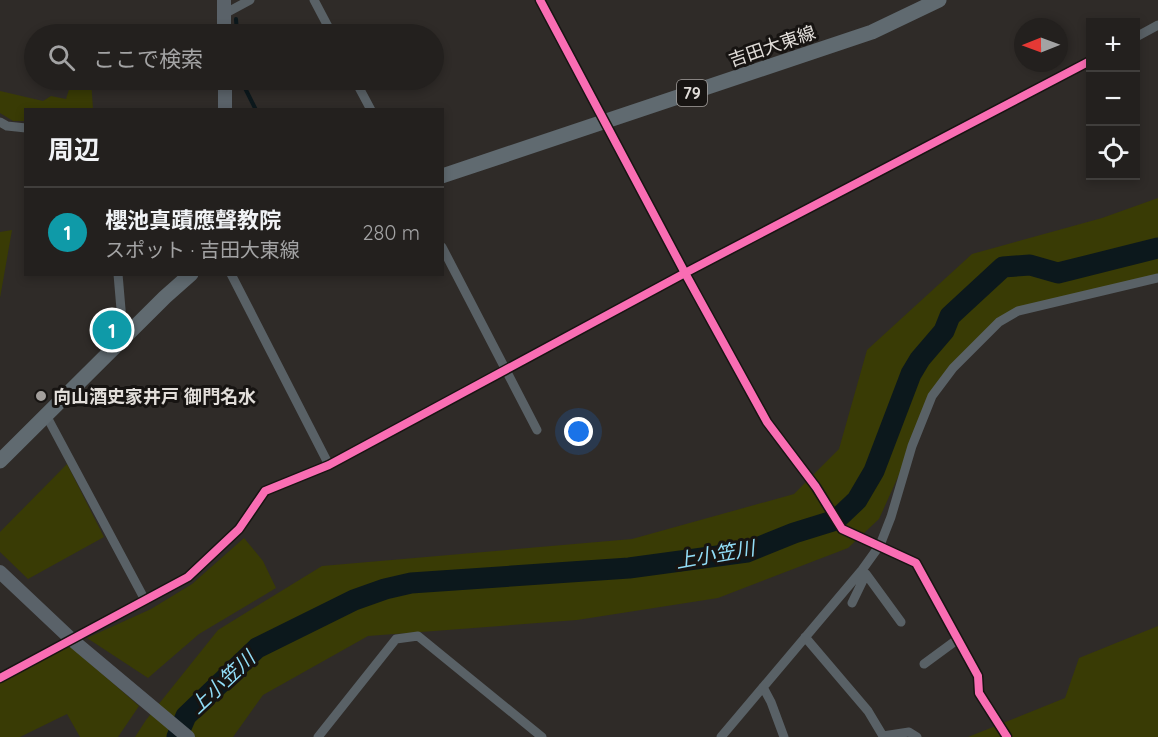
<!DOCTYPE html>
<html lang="ja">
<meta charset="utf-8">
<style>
body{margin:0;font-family:Quicksand,"Noto Sans JP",sans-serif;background:#2b2827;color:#f1f3f6}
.controls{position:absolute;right:18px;top:18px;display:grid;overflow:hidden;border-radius:0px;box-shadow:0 3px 9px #0003}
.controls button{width:54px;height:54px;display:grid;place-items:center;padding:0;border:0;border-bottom:2px solid #403e3c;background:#23201e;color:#f1f3f6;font:30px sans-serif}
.compass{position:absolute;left:1014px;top:18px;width:54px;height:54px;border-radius:50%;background:#23201e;box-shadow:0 3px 9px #0003;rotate:269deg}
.you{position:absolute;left:579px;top:432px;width:21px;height:21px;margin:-15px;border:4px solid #fff;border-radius:50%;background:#1a73e8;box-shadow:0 0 0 9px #1a73e833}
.badge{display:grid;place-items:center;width:39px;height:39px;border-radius:50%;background:#db2777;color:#fff;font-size:20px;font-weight:700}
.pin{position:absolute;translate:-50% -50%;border:3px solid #fff;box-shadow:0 2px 6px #0006}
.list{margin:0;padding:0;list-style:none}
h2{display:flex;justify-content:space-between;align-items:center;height:78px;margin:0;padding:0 24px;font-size:26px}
h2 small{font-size:20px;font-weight:400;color:#a3a3a4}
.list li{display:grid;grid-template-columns:39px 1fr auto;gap:18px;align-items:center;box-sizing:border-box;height:90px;padding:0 24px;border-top:2px solid #403e3c}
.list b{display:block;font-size:22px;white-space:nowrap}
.list p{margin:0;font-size:20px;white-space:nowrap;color:#a3a3a4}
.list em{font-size:20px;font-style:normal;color:#a3a3a4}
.icon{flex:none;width:33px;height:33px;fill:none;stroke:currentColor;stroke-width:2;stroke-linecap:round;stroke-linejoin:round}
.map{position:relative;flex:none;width:1158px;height:737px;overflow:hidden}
.search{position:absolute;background:#23201e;box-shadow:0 3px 9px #0003;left:24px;top:24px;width:420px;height:66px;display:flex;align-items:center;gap:15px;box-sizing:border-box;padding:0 21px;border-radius:33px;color:#a3a3a4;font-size:22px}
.panel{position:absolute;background:#23201e;box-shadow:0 3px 9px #0003;left:24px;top:108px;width:420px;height:168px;border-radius:0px}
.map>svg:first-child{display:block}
.green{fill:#393b05}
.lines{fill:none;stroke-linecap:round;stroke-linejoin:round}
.stream{stroke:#0c181c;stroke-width:4}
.river{stroke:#0c181c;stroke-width:21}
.street{stroke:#596166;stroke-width:9}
.secondary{stroke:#5a6269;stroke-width:14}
.primary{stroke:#606a70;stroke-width:15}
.cycleway-casing{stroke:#171412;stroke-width:11}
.cycleway{stroke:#f96db3;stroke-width:8}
.poi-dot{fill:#a39f9c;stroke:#171412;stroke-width:2}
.labels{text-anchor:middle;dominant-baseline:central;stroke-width:6;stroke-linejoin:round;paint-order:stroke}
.shield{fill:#171412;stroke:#a5a19e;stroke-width:1.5}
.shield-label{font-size:16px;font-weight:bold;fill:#e2deda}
.street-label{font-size:18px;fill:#e2deda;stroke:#171412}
.poi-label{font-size:18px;font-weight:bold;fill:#e2deda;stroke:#171412;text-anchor:start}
.water-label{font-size:20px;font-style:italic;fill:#91dcf6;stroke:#171412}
</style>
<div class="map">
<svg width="1158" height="737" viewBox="0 0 1158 737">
<rect width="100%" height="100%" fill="#2f2b28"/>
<path class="green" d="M72,80H91L93,109L26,110L25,121H13L0,113V91L43,101L51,96L66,99Z
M1158,198V277L1006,313L939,386L879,519L848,548L718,598L577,620L368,636L263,695L233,737H135L146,720L218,630L322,566L632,539L794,494L839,449L867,350L972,254L1102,218Z
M12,230L0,298V232Z
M67,464L104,537L28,579L0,552V532Z
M244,538L263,561L276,588L199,634L148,678L87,638L151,609L192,584Z
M1158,626V737H968L1065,698L1079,658Z
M69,645L139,706L118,737H80L67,714L20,737H0V683Z"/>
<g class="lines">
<path class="stream" d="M236,19L237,34
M241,80L256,110"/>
<path class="river" d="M177,737L186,716L257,648L354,600L385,589L411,583L629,568L747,552L794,533L836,520L857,500L874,471L911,374L920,359L944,331L950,316L1003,267L1030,265L1058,273L1158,248"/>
<path class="street" d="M314,0L332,34
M540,0L685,273L767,422L816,487L842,529L916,563L978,676L979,693L1007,737
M224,14L250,0
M1136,37L1158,25
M355,80L371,110
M0,122L7,126L26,128
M442,247L537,430
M118,274L122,321L129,333
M231,274L329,465
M46,415L145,600
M866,574L901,622
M852,603L866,574L862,571
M805,637L868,711L883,736L909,732L917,737
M924,664L958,639
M0,678L188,577L239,529L265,491L329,465L685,273L1090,61
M763,687L771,702L784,737
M318,737L396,639L418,636L542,737
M721,737L862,570L880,545L891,517L912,446L932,396L953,368L999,322L1018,311L1158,278"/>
<path class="secondary" d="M224,0V34
M225,80V110
M0,572L71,639L188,737"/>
<path class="primary" d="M442,176L872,32L939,0
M0,461L165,297L191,274"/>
<g class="cycleway-casing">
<path id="cycleway" d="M540,0L685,273L767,422L816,487L842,529L916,563L978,676L979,693L1007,737
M0,678L188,577L239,529L265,491L329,465L685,273L1090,61"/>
</g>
<use href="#cycleway" class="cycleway"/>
</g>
<circle class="poi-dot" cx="41" cy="396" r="6"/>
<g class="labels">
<rect class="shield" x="677" y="80" width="30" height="26" rx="4.5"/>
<g class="shield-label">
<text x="692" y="93">79</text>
</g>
<g class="street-label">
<text transform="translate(772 46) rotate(-19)">吉田大東線</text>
</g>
<g class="poi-label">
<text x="53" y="396">向山酒史家井戸 御門名水</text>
</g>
<g class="water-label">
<text transform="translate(715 554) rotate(-10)">上小笠川</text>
<text transform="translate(222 682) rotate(-43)">上小笠川</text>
</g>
</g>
</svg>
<div class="controls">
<button>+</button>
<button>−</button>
<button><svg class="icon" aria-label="locate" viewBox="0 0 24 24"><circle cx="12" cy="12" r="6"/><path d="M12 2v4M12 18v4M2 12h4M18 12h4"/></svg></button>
</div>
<svg class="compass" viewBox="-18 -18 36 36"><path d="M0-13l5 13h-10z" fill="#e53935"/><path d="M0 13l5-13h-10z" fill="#a3a3a4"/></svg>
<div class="you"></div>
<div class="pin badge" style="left:112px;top:330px;background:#0f9aa8">1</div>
<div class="search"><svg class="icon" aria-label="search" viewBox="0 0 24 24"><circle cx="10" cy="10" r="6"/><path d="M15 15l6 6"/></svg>ここで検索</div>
<section class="panel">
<h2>周辺<small></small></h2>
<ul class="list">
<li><span class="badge" style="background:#0f9aa8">1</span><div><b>櫻池真蹟應聲教院</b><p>スポット · 吉田大東線</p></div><em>280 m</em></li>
</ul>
</section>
</div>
